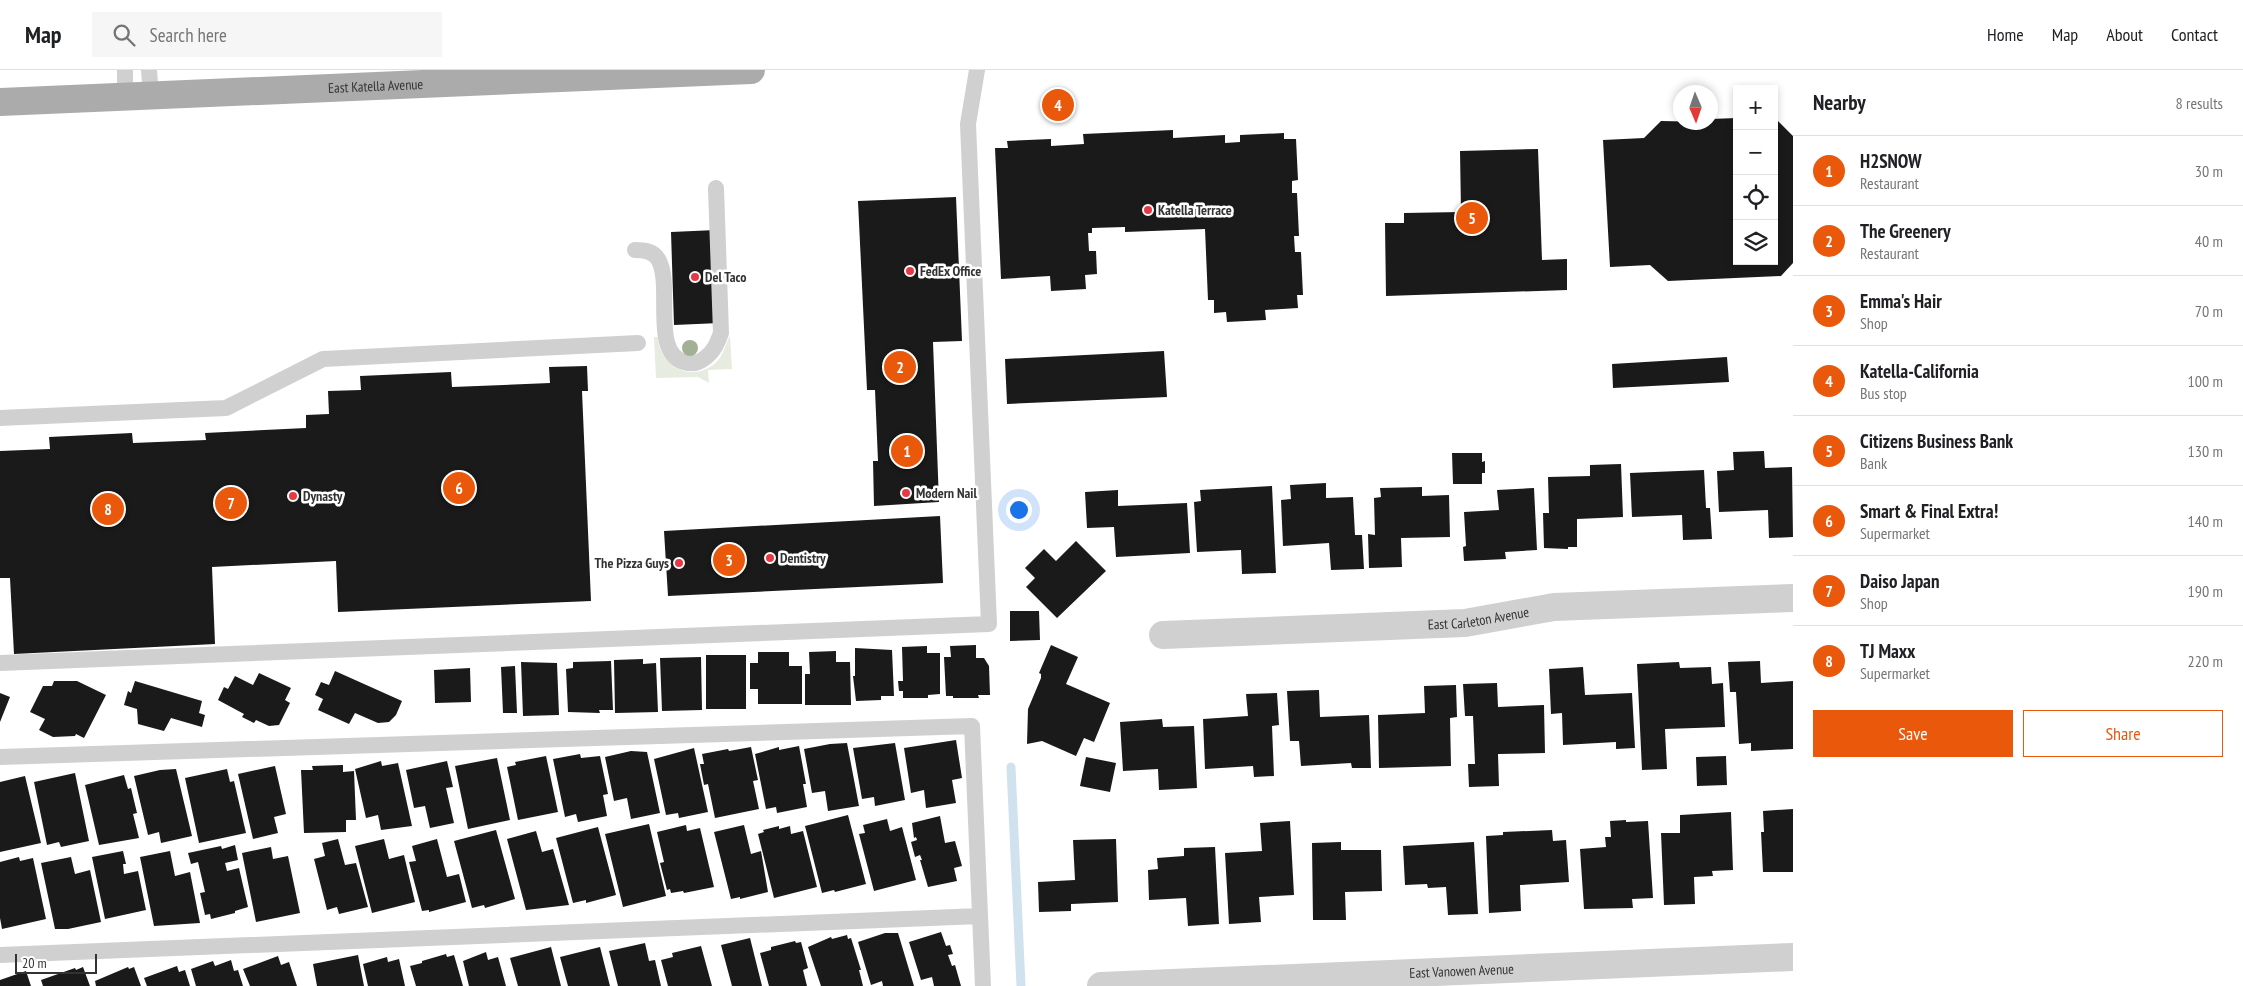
<!DOCTYPE html>
<meta charset="utf-8">
<style>
body{margin:0;font-family:"PT Sans Narrow",sans-serif;background:#f6f6f6;color:#202124}
.controls{position:absolute;right:15px;top:15px;display:grid;overflow:hidden;border-radius:0px;box-shadow:0 2px 8px #0003}
.controls button{width:45px;height:45px;display:grid;place-items:center;padding:0;border:0;border-bottom:1px solid #e0e0e0;background:#fff;color:#202124;font:25px sans-serif}
.compass{position:absolute;left:1673px;top:15px;width:45px;height:45px;border-radius:50%;background:#fff;box-shadow:0 2px 8px #0003;rotate:178deg}
.scale{position:absolute;left:15px;bottom:12px;width:82px;box-sizing:border-box;padding-left:5px;border:2px solid #333;border-top:0;font-size:14px;line-height:18px;white-space:nowrap;color:#333;-webkit-text-stroke:4px #fff;paint-order:stroke}
.you{position:absolute;left:1018px;top:439px;width:18px;height:18px;margin:-12px;border:4px solid #fff;border-radius:50%;background:#1a73e8;box-shadow:0 0 0 8px #1a73e833}
.badge{display:grid;place-items:center;width:32px;height:32px;border-radius:50%;background:#ea580c;color:#fff;font-size:16px;font-weight:700}
.pin{position:absolute;translate:-50% -50%;border:2px solid #fff;box-shadow:0 1px 5px #0006}
.list{margin:0;padding:0;list-style:none}
h2{display:flex;justify-content:space-between;align-items:center;height:65px;margin:0;padding:0 20px;font-size:21px}
h2 small{font-size:16px;font-weight:400;color:#757577}
.list li{display:grid;grid-template-columns:32px 1fr auto;gap:15px;align-items:center;box-sizing:border-box;height:70px;padding:0 20px;border-top:1px solid #e0e0e0}
.list b{display:block;font-size:19px;white-space:nowrap}
.list p{margin:0;font-size:16px;white-space:nowrap;color:#757577}
.list em{font-size:16px;font-style:normal;color:#757577}
.actions{display:flex;gap:10px;padding:15px 20px}
.actions a{flex:1;padding:11px 0;border:1px solid #ea580c;border-radius:0px;text-align:center;font-size:18px;color:#ea580c}
.actions .main{background:#ea580c;color:#fff}
.icon{flex:none;width:28px;height:28px;fill:none;stroke:currentColor;stroke-width:2;stroke-linecap:round;stroke-linejoin:round}
.map{position:relative;flex:none;width:1793px;height:916px;overflow:hidden}
header{display:flex;align-items:center;gap:30px;box-sizing:border-box;height:70px;padding:0 25px;background:#fff;border-bottom:1px solid #e0e0e0}
header strong{font-size:24px}
nav{display:flex;gap:28px;margin-inline-start:auto;font-size:18px}
.search{width:350px;height:45px;background:#f6f6f6;display:flex;align-items:center;gap:12px;box-sizing:border-box;padding:0 18px;border-radius:0px;color:#757577;font-size:19px}
main{display:flex}
aside{flex:1;background:#fff}
.map>svg:first-child{display:block}
.green{fill:#e6ecdf}
.lines{fill:none;stroke-linecap:round;stroke-linejoin:round}
.stream{stroke:#cfe2ee;stroke-width:9}
.building{fill:#1a1a1a}
.service{stroke:#d0d0d0;stroke-width:16}
.minor{stroke:#d0d0d0;stroke-width:28}
.primary{stroke:#ababab;stroke-width:28}
.tree{fill:#a2b095}
.poi-dot{fill:#e63946;stroke:#fff;stroke-width:2}
.labels{text-anchor:middle;dominant-baseline:central;stroke-width:5;stroke-linejoin:round;paint-order:stroke}
.street-label{font-size:14px;fill:#333;stroke:#fff}
.poi-label{font-size:14px;font-weight:bold;fill:#333;stroke:#fff;text-anchor:start}
</style>
<header>
<strong>Map</strong>
<div class="search"><svg class="icon" aria-label="search" viewBox="0 0 24 24"><circle cx="10" cy="10" r="6"/><path d="M15 15l6 6"/></svg>Search here</div>
<nav><a>Home</a><a>Map</a><a>About</a><a>Contact</a></nav>
</header>
<main>
<div class="map">
<svg width="1793" height="916" viewBox="0 0 1793 916">
<rect width="100%" height="100%" fill="#fff"/>
<path class="green" d="M730,266L732,299L708,300L709,313L698,307L656,308L654,267H658C659,295 689,313 713,295C724,287 724,276 730,266Z"/>
<g class="lines">
<path class="stream" d="M1011,697L1021,916"/>
</g>
<path class="building" d="M1774,47L1793,66V193L1781,206L1668,211L1650,195L1610,197L1603,70L1644,68L1661,51L1710,52V49L1737,48V191H1774Z
M1173,60V68L1225,65V73L1240,72V65L1284,63V69H1296L1298,110L1292,111V123H1297L1299,166H1294L1295,182H1301L1303,225H1297L1298,238L1265,240L1266,250L1227,252L1226,242L1214,243V230H1208L1205,159L1125,162V157L1092,158V163H1088L1089,181H1096L1097,204L1085,205L1086,219L1051,221L1050,206L1001,209L995,78H1008L1007,71L1051,69V76L1084,74L1083,64Z
M1538,79L1542,190L1567,189V220L1386,226L1385,153H1404V143L1461,142L1460,81Z
M956,127L962,271L933,272L939,432L874,436L873,391H878L875,320H867L858,131Z
M716,160L720,253L674,255L671,162Z
M1164,281L1167,327L1007,334L1005,289Z
M1727,287L1729,312L1613,318L1612,294Z
M587,296L588,321H582L591,531L338,542L336,491L212,497L215,574L14,584L10,508H0V381L50,379L49,367L132,363L133,373L206,370L205,363L306,358V345L329,344L328,321L361,320L360,306L451,302L452,317L550,313L549,297Z
M1764,381L1765,398L1792,397L1793,467L1769,468L1768,440L1719,442L1717,401L1734,400L1733,382Z
M1452,383H1482V392L1485,391V403H1482V414H1453Z
M1621,394L1623,447L1577,449V477H1568V479L1544,478L1543,443H1549L1548,407L1590,406V395Z
M1704,400L1706,438H1710L1712,469L1683,470L1682,445L1632,447L1630,403Z
M1326,413V428L1353,427L1355,465H1362L1364,499L1331,500L1329,473L1283,476L1281,430L1291,429L1290,415Z
M1272,416L1276,503L1242,504L1241,480L1197,482L1194,432L1201,431L1200,420Z
M1422,417V426L1449,425L1450,467L1401,468L1402,497L1369,498L1368,464L1375,465L1374,428L1381,427L1380,418Z
M1534,418L1537,480L1505,482L1506,489L1464,491L1463,477L1466,476L1464,442L1499,440L1497,420Z
M1118,420V436L1187,433L1190,483L1116,487L1114,457L1087,458L1085,422Z
M940,446L943,513L668,526L664,461Z
M1076,471L1106,501L1057,548L1026,517L1035,508L1025,498L1044,479L1056,491Z
M1010,541H1039L1040,570L1010,571Z
M976,575V588H984L989,596L990,625H978L979,628H953V626H946L944,587H951L950,576Z
M1051,575L1078,587L1066,614L1110,633L1094,672L1084,668L1076,686L1042,671L1027,674L1028,639L1041,608V604L1039,603Z
M927,576V583H940V624L928,625V628H903V621H899L898,611H903L902,577Z
M855,578L892,580L894,626H881V630L856,631L853,606H855Z
M836,581V592H850L851,635H805V604H810L809,582Z
M758,582H789V596H802V634H758V619H750V593H758Z
M706,585H746V639H706Z
M701,587L702,640L662,641L660,588Z
M643,589V594L656,593L658,642L615,643L614,590Z
M611,591L613,640H599L600,643L568,642L566,599L573,598V592Z
M1760,591L1761,613L1793,611V679L1751,681V673L1739,674L1736,622H1730L1728,592Z
M521,592L557,593L559,645L523,646Z
M1679,592L1680,598L1711,597L1712,614L1723,613L1725,657L1665,659L1667,699L1642,700L1637,594Z
M515,596L517,643H503L501,597Z
M1583,597L1585,625L1632,623L1635,678L1616,679V672L1563,675L1562,643L1551,644L1549,599Z
M470,598L471,632L435,633L434,600Z
M335,601L402,631L396,645L389,652L378,653L355,643L349,654L318,640L323,629L315,625L321,612L329,615Z
M259,603L291,618L285,630L290,633L279,655L269,656L256,650L254,653L242,647L244,644L218,630L224,617L228,619L235,606L253,615Z
M54,611H77L106,625L84,668L76,664L75,666L53,667L39,660L45,649L30,642L43,616H52Z
M135,611L202,631L199,643L205,645L202,657L171,648L164,661L138,654L137,639L124,635L128,621L131,623Z
M1497,613L1498,637L1544,635L1545,683L1498,684L1499,716L1469,717L1468,694H1475L1473,646H1465L1463,614Z
M1456,615L1457,647L1450,648L1451,696L1379,698L1378,645L1425,643L1424,616Z
M1319,620L1320,647L1369,645L1371,698H1352L1351,693L1301,696L1299,671H1290L1287,621Z
M0,623L10,627L0,652Z
M1277,623L1279,655L1272,656L1274,706L1254,707L1253,696L1205,699L1203,649L1248,646L1246,624Z
M1162,649L1163,657L1194,656L1197,718L1159,720L1158,699L1123,701L1120,652Z
M956,670L962,708L952,710L956,733L926,738L924,720L911,723L904,678Z
M847,673L859,736L828,741L825,721L812,723L804,679L830,674Z
M895,673L905,730L875,736L874,727L862,729L853,678Z
M799,676L806,714H803L807,737L777,743L776,737L766,739L755,684L779,677V680Z
M751,677L758,710L753,711L759,739L715,748L708,714L704,715L700,694H704L702,684L728,679L729,681Z
M694,678L708,742L679,748L678,743L666,745L654,689Z
M631,681L647,682L660,743L631,749L627,728L614,731L605,687Z
M580,684L581,688L600,686L608,724L603,725L607,746L578,752L576,744L565,747L553,689Z
M546,686L558,742L518,750L507,697L516,695L515,692Z
M1726,686L1727,715L1697,716L1696,687Z
M1086,687L1116,693L1110,722L1080,716Z
M497,688L510,750L468,759L455,696Z
M381,691L382,696L398,693L412,756L381,760L378,745L366,748L355,699Z
M447,691L453,717L446,718L454,753L430,758L425,736L414,738L406,700Z
M343,695V702L354,701L356,750H346V762L304,763L301,700H313L312,696Z
M275,696L286,744L274,747L278,763L253,769L238,704Z
M176,699L192,766L161,773L159,762L148,765L134,706L160,700Z
M227,699L230,712L234,711L246,763L199,773L185,708Z
M75,703L89,771L61,777L59,772L47,775L34,712Z
M124,705L128,719L131,718L137,743L133,744L139,768L99,775L85,715Z
M25,706L41,773L0,782V712Z
M1793,739V802H1763L1761,762H1764L1763,741Z
M1731,742L1733,800L1712,801L1713,806L1694,807L1695,834L1664,835L1661,763H1680V745Z
M848,745L866,814L835,822L834,820L822,823L805,756Z
M940,746L945,773L955,771L962,796L954,798L957,811L928,817L920,790H922L920,785L915,787L911,772L917,770L916,767L914,768L912,753Z
M887,749L890,761L902,757L916,810L874,821L859,764L865,763L863,755Z
M1626,750V752L1648,751L1653,828L1632,829L1633,838L1584,839L1580,779L1606,777L1605,767H1611L1610,751Z
M1290,751L1294,825L1259,827L1261,852L1229,854L1225,783L1262,781L1260,753Z
M649,754L666,826L623,837L605,764Z
M686,755L687,761L700,758L714,817L684,823L683,821L671,823L670,819L667,820L660,793L664,792L657,762Z
M744,755L751,784L761,781L768,822L740,829V827L731,829L714,762Z
M779,756V759L790,756L791,764L803,761L817,817L774,828L758,764L764,762L763,760Z
M598,757L616,825L586,833V830L573,833L556,768Z
M496,760L515,829L485,838L484,835L472,838L454,771Z
M1552,760L1553,771L1566,770L1569,812L1520,815L1521,841L1489,843L1486,766L1503,765V762Z
M536,761L542,782L553,779L569,835L526,840L507,769Z
M338,769L345,795L356,793L368,837L339,844L337,837L327,840L314,789L325,786L322,773Z
M384,769L389,789L404,785L415,832L372,843L355,776Z
M437,769L447,807L459,804L466,832L429,842V840L422,841L409,792L416,791L412,776Z
M1116,769L1118,832L1071,834V841L1039,842L1038,812L1075,810L1073,770Z
M1341,772V780H1381L1382,821L1345,822L1346,850H1313L1312,773Z
M1474,772L1478,844L1448,845L1446,817L1428,818L1427,814L1405,815L1403,776Z
M235,775L238,790L225,793L227,801L239,798L248,837L235,841V843L211,849L210,844L205,845L200,823L205,822L198,792L191,794L188,783L221,776L222,779Z
M271,777L273,789L288,786L300,843L256,852L242,783Z
M1215,777L1219,854L1188,856L1186,828L1149,830L1148,800L1158,799L1157,788L1184,786V778Z
M123,781L126,794H123L124,804L138,801L146,840L105,849L92,787Z
M170,781L175,806L190,802L200,853L154,856L140,787Z
M19,787L20,791L33,788L46,849L2,859L0,848V792Z
M71,787L75,804L90,800L101,852L68,859H55L41,793Z
M941,862L946,876L950,875L953,884L948,885L952,896L955,895L961,916H934L932,907L921,910L909,872Z
M885,863H898L914,916H883L882,911L871,915L858,872Z
M847,865L848,869L851,868L861,900H859L863,916H821L808,877L831,867L832,869Z
M750,868L762,916H732L721,875Z
M795,871L796,873L801,872L808,898L803,900L807,916H769L760,883L771,880V877Z
M645,873L649,891L655,890L661,916H618L609,881Z
M701,876L712,916H668L661,890L673,887L672,883Z
M551,877L561,916H518L510,888Z
M600,877L610,916H568L560,887Z
M486,882L488,890L498,887L506,916H469L463,891Z
M446,884L447,887L454,885L463,916H416L410,896L422,893V891Z
M358,885L364,916H317L313,894Z
M278,886L281,895L289,892L297,916H250L243,899Z
M387,887L388,892L399,889L405,916H368L363,894Z
M231,890L234,901L238,900L243,916H196L191,899L213,891L215,896Z
M177,896L179,902L185,900L190,916H147L144,908Z
M83,897L90,916H43L41,910L75,898L76,900Z
M128,897L129,899L134,897L141,916H96L95,911Z
M26,901L31,916H0V910Z"/>
<g class="lines">
<path class="service" d="M125,0V27
M149,0L151,26
M635,180C644,180 653,181 658,189C674,215 649,286 687,293C693,294 700,292 705,288C714,281 717,274 721,263L716,118
M0,348L226,338L323,289L638,273
M0,593L989,554L968,54L977,0
M0,687L972,656L983,916
M0,885L980,846"/>
<g class="minor">
<path id="s1" d="M1163,565L1465,553L1554,537L1793,528"/>
<path id="s2" d="M1101,916L1793,887"/>
</g>
<path class="primary" id="s3" d="M0,32L751,0"/>
</g>
<circle class="tree" cx="690" cy="278" r="8"/>
<g class="poi-dot">
<circle cx="1148" cy="140" r="5"/>
<circle cx="910" cy="201" r="5"/>
<circle cx="695" cy="207" r="5"/>
<circle cx="906" cy="423" r="5"/>
<circle cx="293" cy="426" r="5"/>
<circle cx="770" cy="488" r="5"/>
<circle cx="679" cy="493" r="5"/>
</g>
<g class="labels">
<g class="street-label">
<text stroke="none"><textPath href="#s3" startOffset="376">East Katella Avenue</textPath></text>
<text stroke="none"><textPath href="#s1" startOffset="316">East Carleton Avenue</textPath></text>
<text stroke="none"><textPath href="#s2" startOffset="361">East Vanowen Avenue</textPath></text>
</g>
<g class="poi-label">
<text x="1158" y="140">Katella Terrace</text>
<text x="920" y="201">FedEx Office</text>
<text x="705" y="207">Del Taco</text>
<text x="916" y="423">Modern Nail</text>
<text x="303" y="426">Dynasty</text>
<text x="780" y="488">Dentistry</text>
<text x="669" y="493" text-anchor="end">The Pizza Guys</text>
</g>
</g>
</svg>
<div class="controls">
<button>+</button>
<button>−</button>
<button><svg class="icon" aria-label="locate" viewBox="0 0 24 24"><circle cx="12" cy="12" r="6"/><path d="M12 2v4M12 18v4M2 12h4M18 12h4"/></svg></button>
<button><svg class="icon" aria-label="layers" viewBox="0 0 24 24"><path d="M12 4l9 5-9 5-9-5zM3 14l9 5 9-5"/></svg></button>
</div>
<svg class="compass" viewBox="-18 -18 36 36"><path d="M0-13l5 13h-10z" fill="#e53935"/><path d="M0 13l5-13h-10z" fill="#757577"/></svg>
<div class="scale">20 m</div>
<div class="you"></div>
<div class="pin badge" style="left:907px;top:381px">1</div>
<div class="pin badge" style="left:900px;top:297px">2</div>
<div class="pin badge" style="left:729px;top:490px">3</div>
<div class="pin badge" style="left:1058px;top:35px">4</div>
<div class="pin badge" style="left:1472px;top:148px">5</div>
<div class="pin badge" style="left:459px;top:418px">6</div>
<div class="pin badge" style="left:231px;top:433px">7</div>
<div class="pin badge" style="left:108px;top:439px">8</div>
</div>
<aside>
<h2>Nearby<small>8 results</small></h2>
<ul class="list">
<li><span class="badge">1</span><div><b>H2SNOW</b><p>Restaurant</p></div><em>30 m</em></li>
<li><span class="badge">2</span><div><b>The Greenery</b><p>Restaurant</p></div><em>40 m</em></li>
<li><span class="badge">3</span><div><b>Emma's Hair</b><p>Shop</p></div><em>70 m</em></li>
<li><span class="badge">4</span><div><b>Katella-California</b><p>Bus stop</p></div><em>100 m</em></li>
<li><span class="badge">5</span><div><b>Citizens Business Bank</b><p>Bank</p></div><em>130 m</em></li>
<li><span class="badge">6</span><div><b>Smart &amp; Final Extra!</b><p>Supermarket</p></div><em>140 m</em></li>
<li><span class="badge">7</span><div><b>Daiso Japan</b><p>Shop</p></div><em>190 m</em></li>
<li><span class="badge">8</span><div><b>TJ Maxx</b><p>Supermarket</p></div><em>220 m</em></li>
</ul>
<div class="actions"><a class="main">Save</a><a>Share</a></div>
</aside>
</main>
